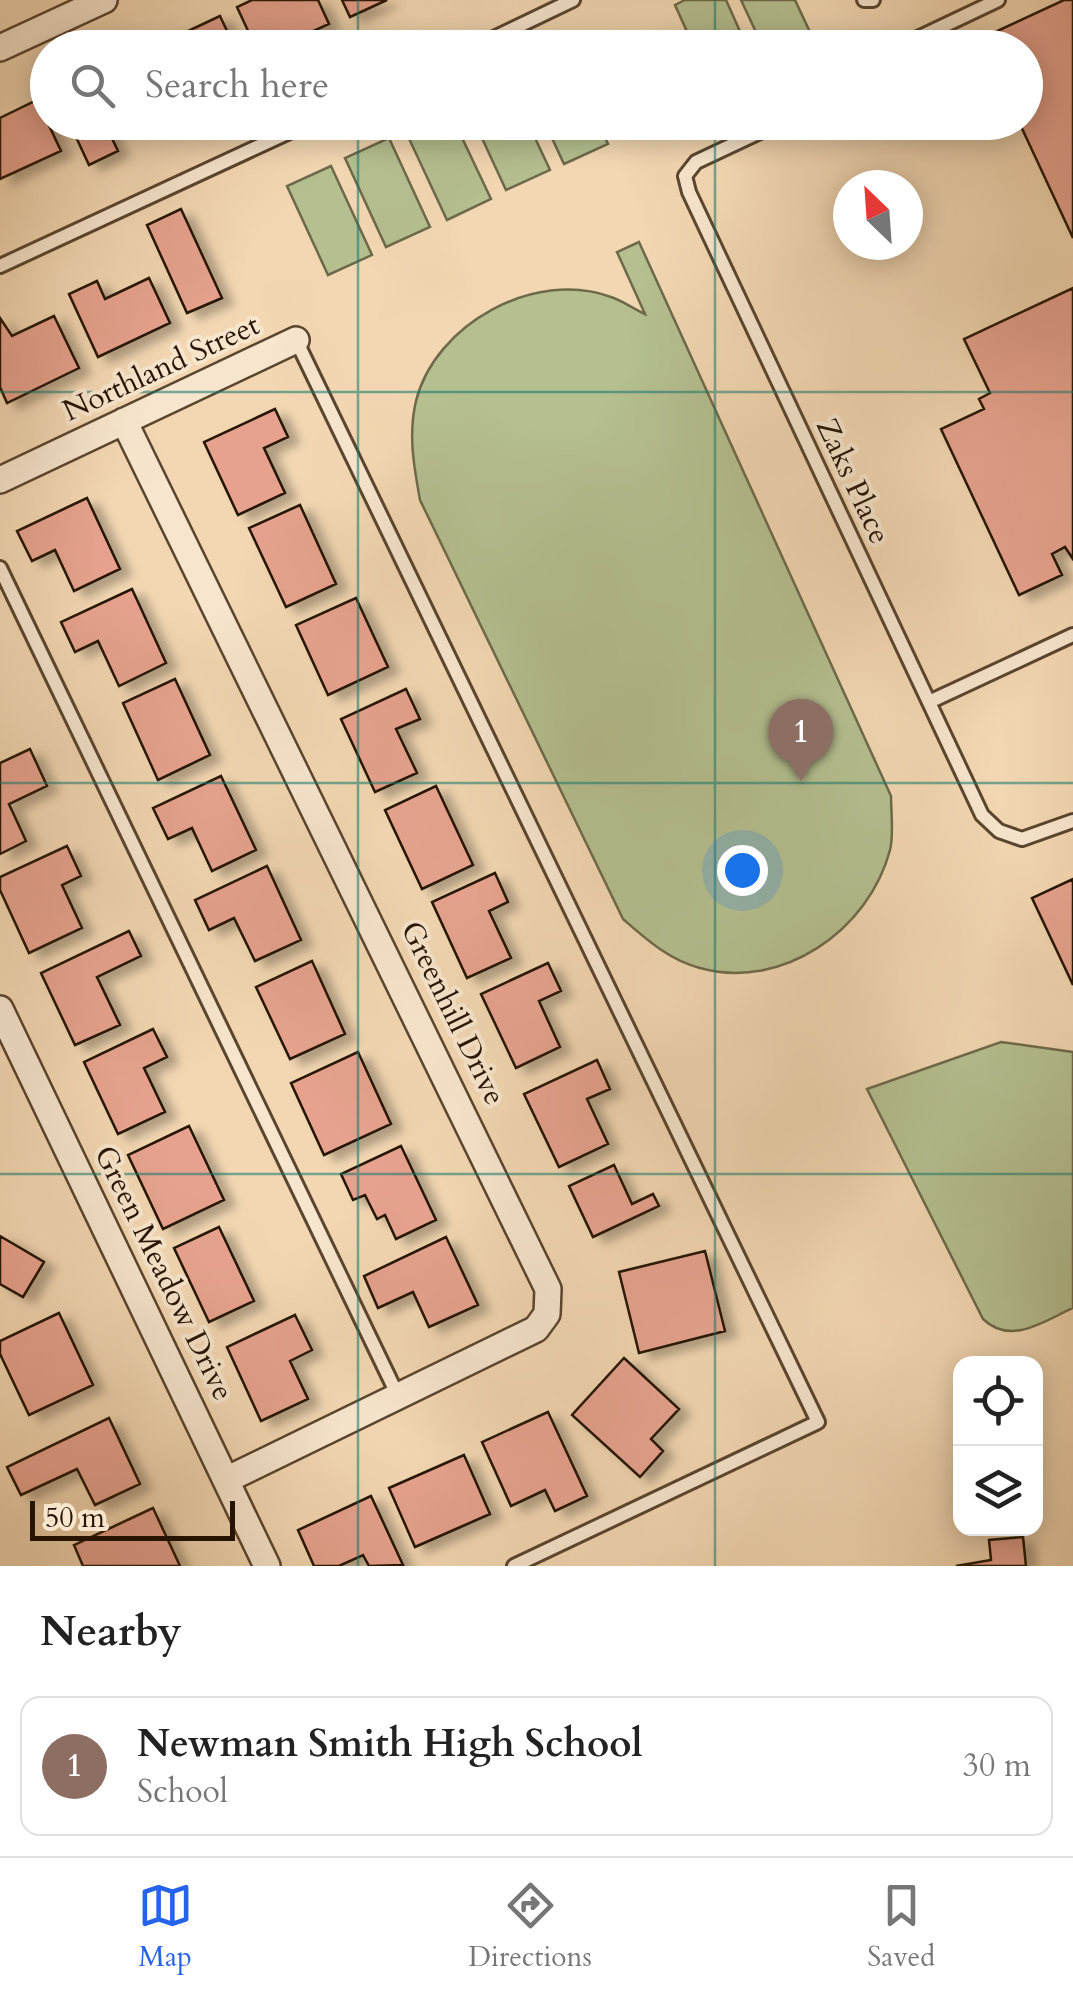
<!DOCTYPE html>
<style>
body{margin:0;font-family:Cardo,serif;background:#f6f6f6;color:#222}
.controls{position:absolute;right:30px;bottom:30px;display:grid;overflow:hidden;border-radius:20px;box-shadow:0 5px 25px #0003}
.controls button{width:90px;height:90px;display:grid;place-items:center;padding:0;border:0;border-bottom:2px solid #e0e0e0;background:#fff;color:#222;font:50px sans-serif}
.compass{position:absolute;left:833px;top:170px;width:90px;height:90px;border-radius:50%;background:#fff;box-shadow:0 5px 25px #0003;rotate:335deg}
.scale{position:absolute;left:30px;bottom:25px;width:205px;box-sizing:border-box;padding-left:10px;border:5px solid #271402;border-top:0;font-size:28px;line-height:35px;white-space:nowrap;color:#271402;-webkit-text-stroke:8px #f7e5cd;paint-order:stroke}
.you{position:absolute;left:742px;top:870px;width:35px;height:35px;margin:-25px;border:8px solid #fff;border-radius:50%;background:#1a73e8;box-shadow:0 0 0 15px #1a73e833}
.badge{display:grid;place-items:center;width:65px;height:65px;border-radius:50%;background:#2563eb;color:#fff;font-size:32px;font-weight:700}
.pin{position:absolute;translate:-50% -82px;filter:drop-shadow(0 2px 5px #0008)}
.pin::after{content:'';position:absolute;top:52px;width:35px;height:30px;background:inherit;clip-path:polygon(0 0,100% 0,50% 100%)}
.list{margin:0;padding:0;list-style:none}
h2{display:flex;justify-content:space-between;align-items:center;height:130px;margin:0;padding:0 40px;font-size:42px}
h2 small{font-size:32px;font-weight:400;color:#767676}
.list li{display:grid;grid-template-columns:65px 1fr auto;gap:30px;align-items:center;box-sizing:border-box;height:140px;margin:0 20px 20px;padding:0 20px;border:2px solid #e0e0e0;border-radius:20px}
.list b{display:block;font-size:38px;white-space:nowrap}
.list p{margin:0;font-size:32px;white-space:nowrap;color:#767676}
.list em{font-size:32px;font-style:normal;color:#767676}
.icon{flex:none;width:55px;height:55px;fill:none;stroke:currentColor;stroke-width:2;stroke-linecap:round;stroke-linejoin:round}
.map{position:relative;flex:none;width:1073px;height:1566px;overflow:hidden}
.search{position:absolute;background:#fff;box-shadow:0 5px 25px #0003;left:30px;right:30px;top:30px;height:110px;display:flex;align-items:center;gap:25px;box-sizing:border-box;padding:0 35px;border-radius:55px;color:#767676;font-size:38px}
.sheet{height:290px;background:#fff}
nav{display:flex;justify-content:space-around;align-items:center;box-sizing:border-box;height:140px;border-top:2px solid #e0e0e0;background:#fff;font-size:28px;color:#767676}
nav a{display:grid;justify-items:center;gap:5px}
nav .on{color:#2563eb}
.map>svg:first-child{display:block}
.green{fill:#b5bf90;stroke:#6e6a49;stroke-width:2.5}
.building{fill:#e6a28e;stroke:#271402;stroke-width:2.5;filter:url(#shadow)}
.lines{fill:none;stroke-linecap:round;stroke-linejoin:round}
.service-casing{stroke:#5a452e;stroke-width:18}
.minor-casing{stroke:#5a452e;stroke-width:30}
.service{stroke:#f7e5cd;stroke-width:12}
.minor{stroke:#f7e5cd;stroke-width:25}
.grid{fill:none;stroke:#0f766e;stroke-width:2.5;stroke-opacity:0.55}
.labels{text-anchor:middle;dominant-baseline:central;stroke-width:8;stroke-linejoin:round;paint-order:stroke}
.street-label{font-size:30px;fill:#271402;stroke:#f7e5cd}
</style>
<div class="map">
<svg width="1073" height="1566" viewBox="0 0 1073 1566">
<defs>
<filter id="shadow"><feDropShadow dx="11" dy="6" stdDeviation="5" flood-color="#0004"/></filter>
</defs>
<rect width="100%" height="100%" fill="#f2d7b2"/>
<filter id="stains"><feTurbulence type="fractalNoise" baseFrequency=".002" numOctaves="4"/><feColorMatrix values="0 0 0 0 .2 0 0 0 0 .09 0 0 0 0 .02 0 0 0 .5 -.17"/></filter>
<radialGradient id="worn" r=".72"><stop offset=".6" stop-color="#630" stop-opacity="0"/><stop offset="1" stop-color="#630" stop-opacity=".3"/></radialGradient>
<path class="green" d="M685,0H726L747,47H694L675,5Z
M741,0H795L817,47H763Z
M423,122L455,123L491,199L447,220L405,130Z
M475,123H528L550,170L506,190Z
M545,123H598L608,144L564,164Z
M389,138L430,227L386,247L345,158Z
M331,166L372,255L328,275L287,186Z
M639,242L891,796C891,813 894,834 890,850C869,930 782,991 700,968C669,960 646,939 623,919L420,500C414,467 408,435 416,401C435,324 535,269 611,297C623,301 634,309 645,314L617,252Z
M1001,1042L1073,1052V1308C1044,1321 1011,1346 983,1319L867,1089Z"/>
<path class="building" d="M252,0H318L329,24L287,43L289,48H256L237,7Z
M342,0H387L350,17Z
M1064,0H1073V238L1019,122H1026V48H983L980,39Z
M220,16L235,48H152Z
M37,100L61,151L0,179V118Z
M69,122H104L118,151L89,165Z
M181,209L222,298L187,313L147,225Z
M149,278L170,323L98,357L69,294L97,281L105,299Z
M1073,288V559L1065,547L1052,554L1062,575L1019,595L941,429L984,409L979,399L990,393L964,339Z
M54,316L79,368L7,403L0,387V318L12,336Z
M275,409L288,437L264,448L285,493L238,515L204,442Z
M87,498L120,569L74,591L55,550L32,561L17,531Z
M300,505L336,584L286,607L249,528Z
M132,589L166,663L119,686L98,641L75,652L61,622Z
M356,598L388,667L328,695L296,625Z
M175,679L210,755L158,780L123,703Z
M406,689L420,719L396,729L417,773L375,792L341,719Z
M30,749L47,786L9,804L26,841L0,854V763Z
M221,776L256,850L212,871L192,828L168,839L153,808Z
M436,786L473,865L422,889L385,810Z
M67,846L81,876L62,885L82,928L29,953L0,890V877Z
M267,866L301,940L255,961L234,918L209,930L195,900Z
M495,873L508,902L489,911L511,958L467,978L432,902Z
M1073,879V985L1032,898Z
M129,931L141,956L97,977L120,1025L75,1045L41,973Z
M312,961L345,1034L290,1059L256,987Z
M548,963L561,991L539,1001L560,1047L516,1068L481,994Z
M153,1029L167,1057L144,1068L165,1112L118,1134L84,1062Z
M358,1052L391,1124L324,1155L291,1083Z
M597,1060L610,1089L587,1099L608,1144L559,1167L524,1094Z
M189,1126L224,1200L163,1229L128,1155Z
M401,1146L436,1220L396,1239L385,1215L377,1219L365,1195L353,1200L341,1174Z
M614,1165L632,1204L653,1194L659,1206L593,1237L569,1186Z
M219,1227L254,1301L209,1322L174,1248Z
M0,1236L44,1262L23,1297L0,1284Z
M446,1237L478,1305L429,1327L413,1292L378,1308L364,1276Z
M705,1251L725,1331L639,1353L619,1272Z
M59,1313L93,1385L29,1415L0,1354V1341Z
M295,1315L312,1350L290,1361L308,1399L261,1421L227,1347Z
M624,1358L679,1409L651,1439L663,1451L640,1477L572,1415Z
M548,1412L587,1496L555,1511L545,1490L511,1506L482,1442Z
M109,1418L140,1484L95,1505L77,1469L21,1495L7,1467Z
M464,1455L490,1514L415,1547L389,1488Z
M371,1496L403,1565L369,1566L363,1555L339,1566H314L298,1530Z
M153,1508L180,1566H83L74,1545Z
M1023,1537L1026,1566H956L991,1560L989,1540Z"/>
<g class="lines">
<g class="service-casing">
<path id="service" d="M864,0H873
M473,48L573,0
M897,48L998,0
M781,122L696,162L685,176L689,192L982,815L999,831L1022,839L1073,821
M0,266L311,122
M296,340L818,1422L514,1566
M0,568L398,1396
M929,702L1073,635"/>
</g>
<g class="minor-casing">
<path id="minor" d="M0,48L104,0
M124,421L548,1289L547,1314L536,1329L228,1479
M0,480L296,340
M0,1009L267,1566"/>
</g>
<use href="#service" class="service"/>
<use href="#minor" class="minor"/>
</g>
<path class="grid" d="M358,0V48M715,0V48M358,122V1566M715,122V1566M0,392H1073M0,783H1073M0,1174H1073"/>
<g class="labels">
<g class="street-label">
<text transform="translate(161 368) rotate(-25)">Northland Street</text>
<text transform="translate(853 481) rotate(65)">Zaks Place</text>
<text transform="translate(453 1013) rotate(64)">Greenhill Drive</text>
<text transform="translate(164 1273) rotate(64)">Green Meadow Drive</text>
</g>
</g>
<rect width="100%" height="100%" filter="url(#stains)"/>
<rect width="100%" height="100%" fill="url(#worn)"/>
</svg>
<div class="controls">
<button><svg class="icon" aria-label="locate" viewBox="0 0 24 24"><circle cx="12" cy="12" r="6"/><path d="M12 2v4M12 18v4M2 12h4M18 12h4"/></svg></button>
<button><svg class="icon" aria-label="layers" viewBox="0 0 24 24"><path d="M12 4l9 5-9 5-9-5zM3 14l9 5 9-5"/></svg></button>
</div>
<svg class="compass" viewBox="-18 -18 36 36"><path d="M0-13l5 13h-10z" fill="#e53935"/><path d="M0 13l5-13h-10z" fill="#767676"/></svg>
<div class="scale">50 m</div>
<div class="you"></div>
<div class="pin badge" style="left:801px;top:781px;background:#8d6e63">1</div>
<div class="search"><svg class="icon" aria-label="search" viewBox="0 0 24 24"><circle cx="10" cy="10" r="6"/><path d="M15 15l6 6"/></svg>Search here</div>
</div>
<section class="sheet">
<h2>Nearby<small></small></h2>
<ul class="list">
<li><span class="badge" style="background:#8d6e63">1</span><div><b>Newman Smith High School</b><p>School</p></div><em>30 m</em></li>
</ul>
</section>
<nav>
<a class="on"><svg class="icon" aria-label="map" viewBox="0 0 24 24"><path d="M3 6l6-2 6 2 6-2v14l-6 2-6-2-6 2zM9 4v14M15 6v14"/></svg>Map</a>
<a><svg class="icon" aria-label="directions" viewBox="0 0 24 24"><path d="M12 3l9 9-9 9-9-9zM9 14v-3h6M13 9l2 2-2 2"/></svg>Directions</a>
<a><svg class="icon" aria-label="saved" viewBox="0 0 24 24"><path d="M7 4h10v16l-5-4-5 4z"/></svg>Saved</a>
</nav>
